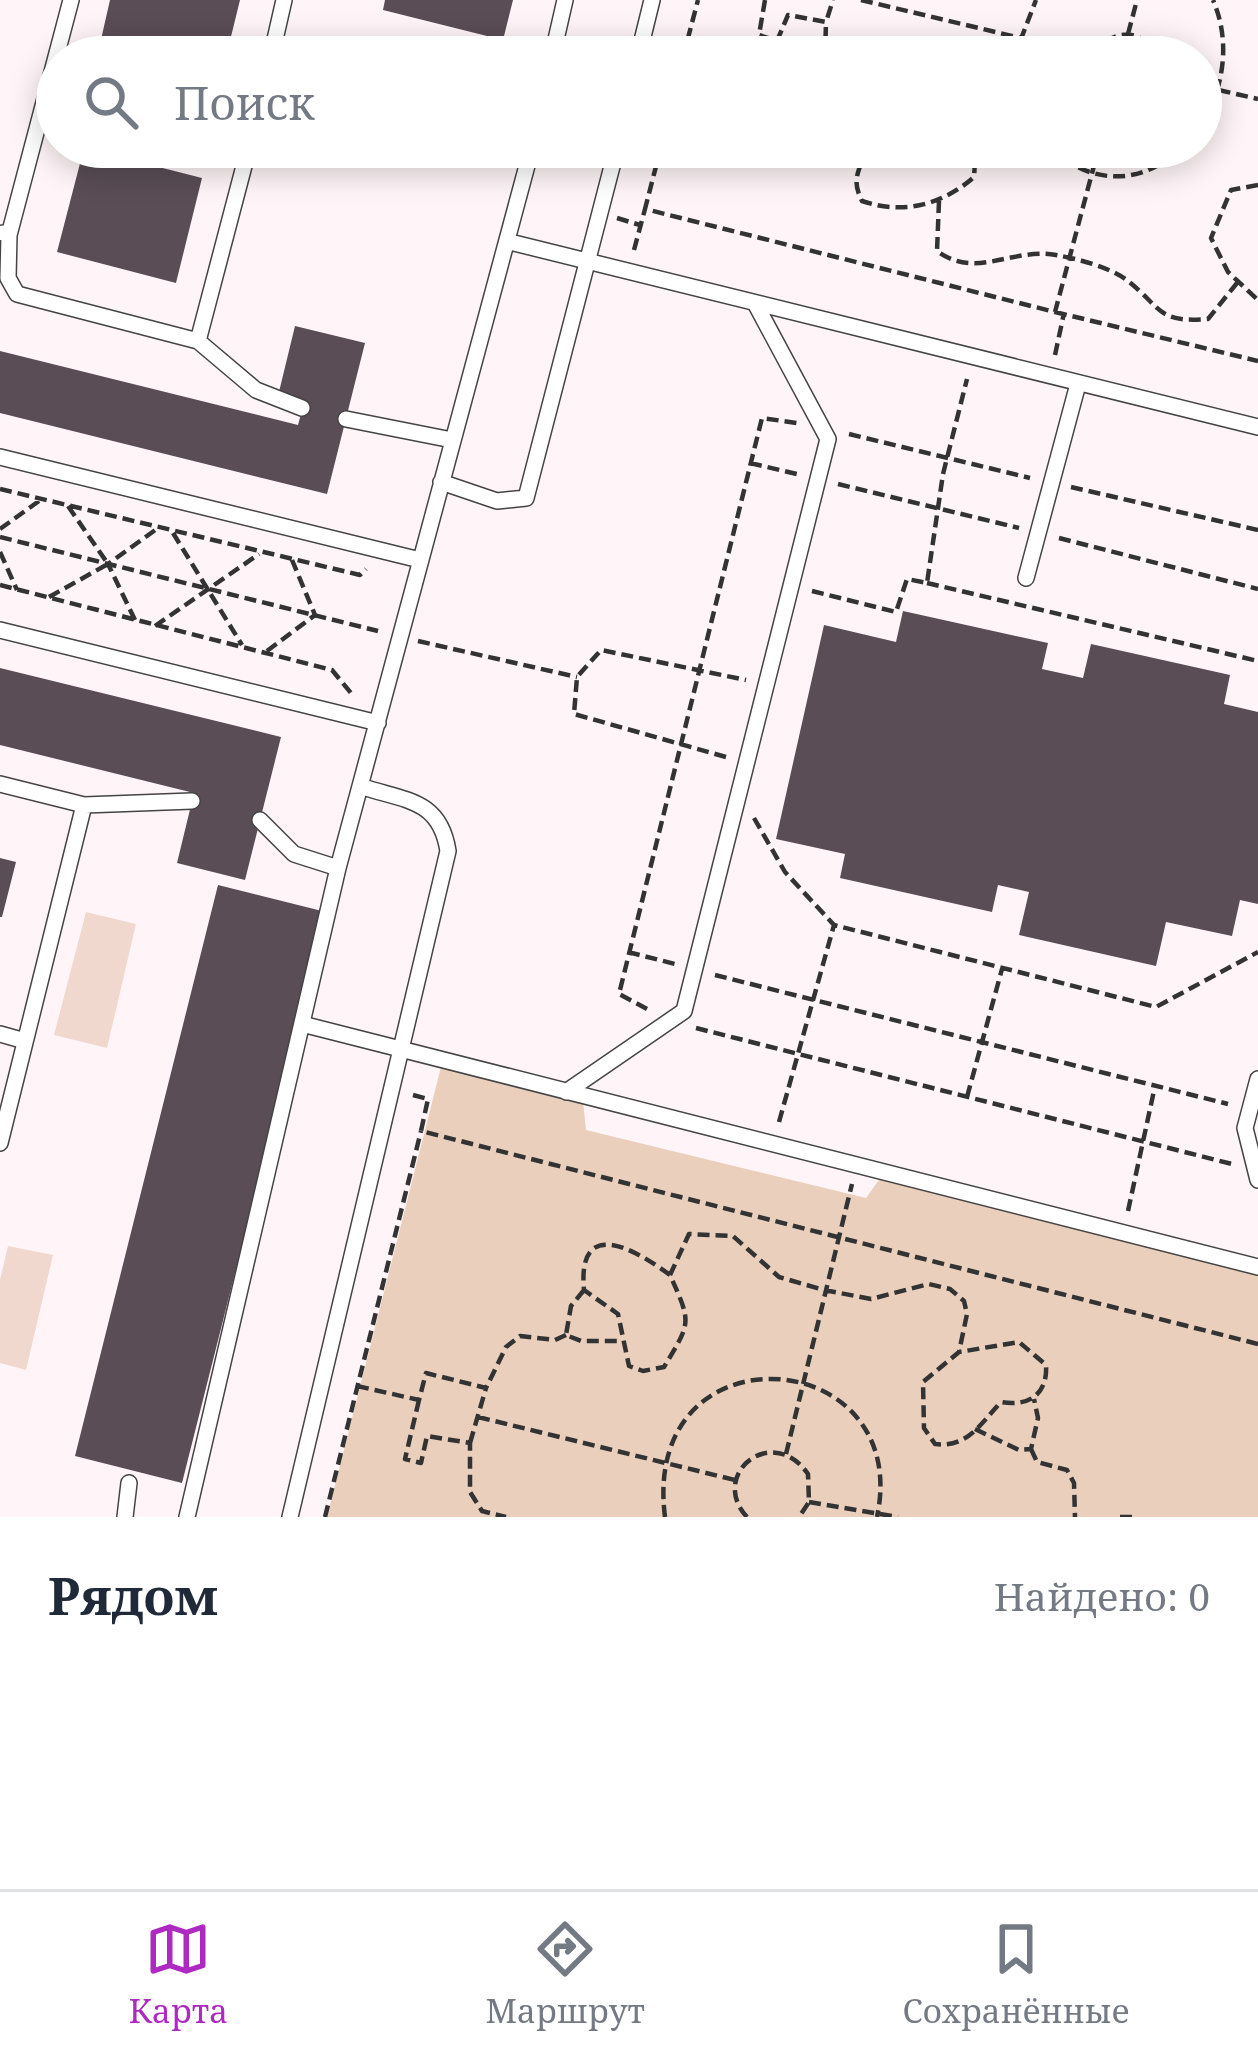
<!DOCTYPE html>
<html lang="ru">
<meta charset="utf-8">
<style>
body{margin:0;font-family:"Noto Serif",serif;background:#f2f2f3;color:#1f2937}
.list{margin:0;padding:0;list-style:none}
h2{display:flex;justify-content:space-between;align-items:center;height:156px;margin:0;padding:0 48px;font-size:51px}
h2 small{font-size:39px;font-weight:400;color:#747a83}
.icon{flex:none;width:66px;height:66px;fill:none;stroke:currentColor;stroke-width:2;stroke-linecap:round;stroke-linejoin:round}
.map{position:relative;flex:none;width:1258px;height:1517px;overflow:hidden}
.search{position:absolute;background:#fff;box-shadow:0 6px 30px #0003;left:36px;right:36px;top:36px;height:132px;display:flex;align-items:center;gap:30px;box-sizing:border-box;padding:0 42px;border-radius:66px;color:#747a83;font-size:45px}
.sheet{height:372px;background:#fff}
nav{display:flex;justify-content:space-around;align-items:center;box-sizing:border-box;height:168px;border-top:3px solid #e0e1e3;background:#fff;font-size:33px;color:#747a83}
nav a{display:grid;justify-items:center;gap:6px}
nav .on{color:#ae28c2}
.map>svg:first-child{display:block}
.green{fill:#eacfbd}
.pitch{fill:#f1d8cf}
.building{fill:#5a4d56}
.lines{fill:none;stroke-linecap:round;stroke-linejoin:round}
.service-casing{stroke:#444;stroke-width:18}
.path{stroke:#333;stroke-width:4.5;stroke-dasharray:12 6;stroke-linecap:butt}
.service{stroke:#fff;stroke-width:15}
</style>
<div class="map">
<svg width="1258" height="1517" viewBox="0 0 1258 1517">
<rect width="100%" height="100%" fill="#fff5f8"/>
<path class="green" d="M441,1067L583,1101L586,1130L866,1198L881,1177L1258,1275V1517H327Z"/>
<path class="pitch" d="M86,912L136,924L107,1048L54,1035Z
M8,1246L53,1255L26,1370L0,1363V1280Z"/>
<path class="building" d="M110,0H240L226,57H97Z
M385,0H513L503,40L383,10Z
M84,148L202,178L176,283L57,252Z
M295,326L365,343L327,494L0,413V351L298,425L304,403L278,396Z
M903,611L1048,643L1042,669L1083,678L1091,644L1230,675L1224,704L1258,712V904L1240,900L1232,936L1166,922L1156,966L1019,935L1029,892L998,885L992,912L840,878L845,854L776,839L824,625L896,642Z
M0,668L281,737L245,880L177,863L194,793L0,745Z
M0,858L16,862L2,917H0Z
M218,885L326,912L182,1483L75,1456Z"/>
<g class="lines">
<g class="service-casing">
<path id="service" d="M271,57L284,0
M552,57L565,0
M638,57L652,0
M3,233L9,235L71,0
M9,235L8,278L17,294L198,341L249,147
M510,242L1258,427
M198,341L256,390L302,408
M346,419L452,440
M0,457L420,560
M441,482L497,501L526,498L617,147
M1026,578L1078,384
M0,630L378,723
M0,784L84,805L0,1143
M84,805L192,801
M260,820L294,854L338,868
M302,1024L1258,1267
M0,1034L25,1041
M1258,1079L1245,1128L1258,1180
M566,1092L684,1011L828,439L755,303
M125,1517L129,1483
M187,1517L338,868L532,147
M290,1517L448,851C440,800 407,801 363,787"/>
</g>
<path class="path" d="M765,0L759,35L777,41L788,15L826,22L833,0
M861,0L1092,55
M1128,34L1137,0
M1093,55C1111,28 1143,27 1158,57
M683,57L698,0
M825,57L826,22
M1014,57L1036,0
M1201,86L1258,99
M661,147L645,209L1055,312L1099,147
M864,147C863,171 849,175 862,201C903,215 942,205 974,177L976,147
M1049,147C1145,236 1258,104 1213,0
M863,158L906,147
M1258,185L1231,190L1211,238L1228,272L1258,300
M939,201L937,251C977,280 1012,247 1056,255C1078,259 1110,267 1128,281C1163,309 1157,323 1208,319L1237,283
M617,218L640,225
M634,250L645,209
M1055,312L1258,361
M1055,355L1064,313
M849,434L1030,478
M750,463L797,474
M838,484L1019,528
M1071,487L1258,530
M0,489L360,575L366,569
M0,529L39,501
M173,533L242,645
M0,537L378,631
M1059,538L1258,589
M0,552L17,590
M927,583L1258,661
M0,585L332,670L351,693
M812,591L896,612L907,579L927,583L943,474L967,379
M49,597L108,564L68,506
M135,620L108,564L158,528
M155,626L259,554
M418,641L577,677
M267,651L315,615L292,560
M726,757L574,714L577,677L601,650L746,680
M754,818L785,872L834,925L1156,1007L1258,952
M628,952L675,964
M715,975L1228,1104
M647,1009L619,994L762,418L797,423
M696,1028L1232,1164
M413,1095L428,1099L421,1131L1258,1344
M967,1097L1002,969
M779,1122L834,925
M1128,1211L1155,1086
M670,1275C636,1250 577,1215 584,1290L618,1314L629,1366L643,1371L664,1367C691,1322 692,1324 670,1275L689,1234L733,1236L779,1277L824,1290L871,1299L929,1284L950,1289L964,1301L967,1314L959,1352L923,1382L924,1428L935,1444C968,1448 980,1424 1001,1402C1029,1407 1048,1394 1046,1365L1019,1342L959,1352
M584,1290L571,1306L566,1335L581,1341H617
M357,1386L419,1400L426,1373L486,1388L506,1347L520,1336L555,1340L566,1335
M419,1400L405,1459L421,1463L427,1436L470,1443V1492L482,1511L506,1517
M478,1417L735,1480
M975,1429L1019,1450L1031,1449L1038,1418L1034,1399
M470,1443L486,1388
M1031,1449L1037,1462L1067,1470L1074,1483L1075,1517
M786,1454L852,1184
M809,1502L898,1517
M325,1517L421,1131
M665,1517C640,1323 914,1343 877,1517
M747,1517C708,1475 772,1422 808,1474L809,1502L799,1517
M1120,1517H1134"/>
<use href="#service" class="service"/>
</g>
</svg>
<div class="search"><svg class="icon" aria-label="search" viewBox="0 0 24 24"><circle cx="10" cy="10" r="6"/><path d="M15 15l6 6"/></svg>Поиск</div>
</div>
<section class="sheet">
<h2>Рядом<small>Найдено: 0</small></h2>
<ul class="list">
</ul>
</section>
<nav>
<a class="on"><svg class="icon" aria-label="map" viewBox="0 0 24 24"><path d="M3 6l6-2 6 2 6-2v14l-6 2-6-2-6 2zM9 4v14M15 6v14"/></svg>Карта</a>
<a><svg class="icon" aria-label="directions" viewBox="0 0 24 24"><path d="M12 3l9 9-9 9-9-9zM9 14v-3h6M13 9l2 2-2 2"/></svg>Маршрут</a>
<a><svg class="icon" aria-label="saved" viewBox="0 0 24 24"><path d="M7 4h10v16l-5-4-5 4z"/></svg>Сохранённые</a>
</nav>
